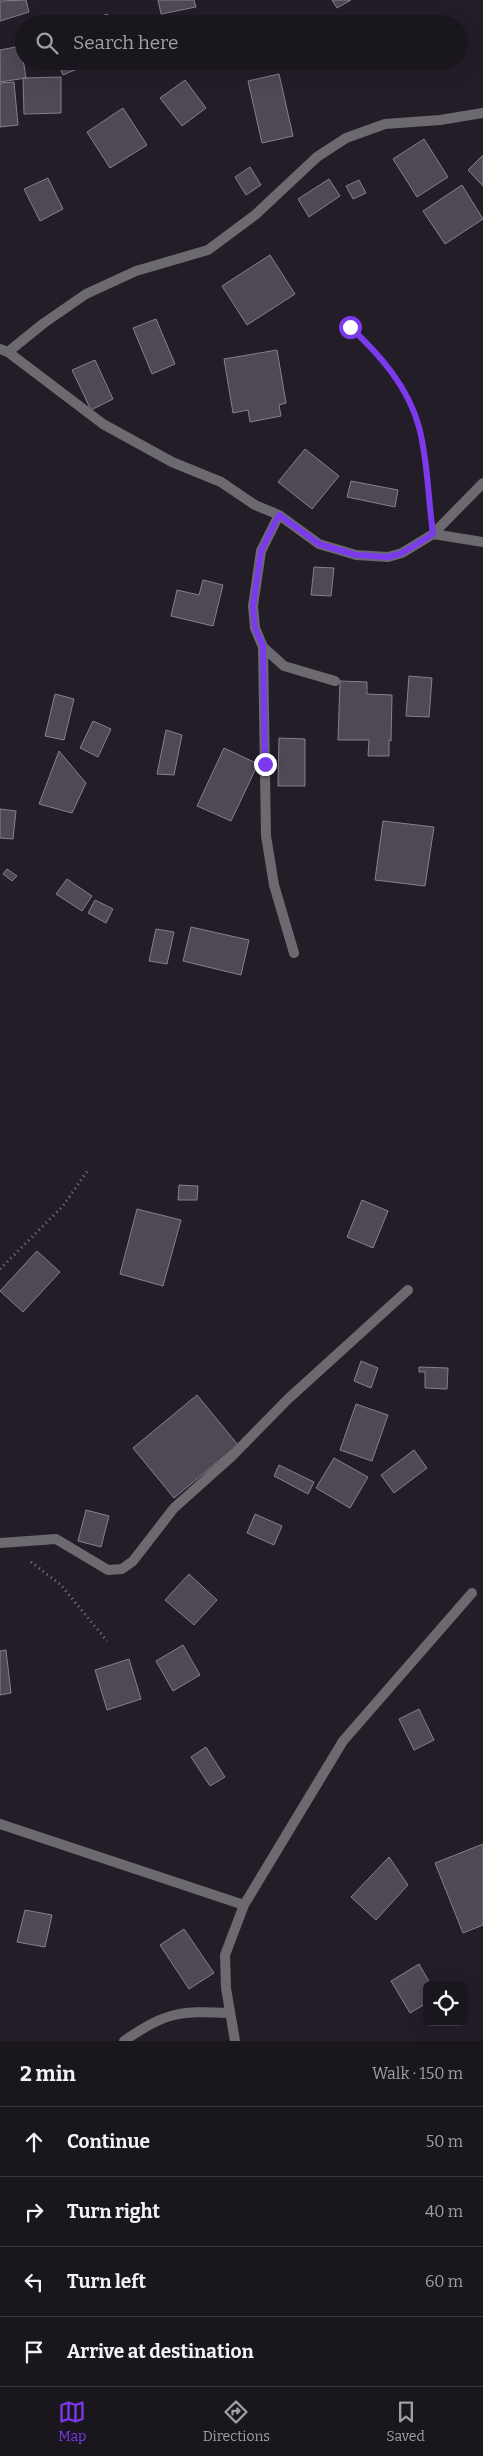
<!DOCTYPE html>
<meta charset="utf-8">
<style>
body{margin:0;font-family:Bitter,serif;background:#231f27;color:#f1f3f6}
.controls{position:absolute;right:15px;bottom:15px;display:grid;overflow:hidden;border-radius:8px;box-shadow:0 5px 20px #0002}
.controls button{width:45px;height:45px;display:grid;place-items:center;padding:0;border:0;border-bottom:1px solid #38353c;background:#1a161e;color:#f1f3f6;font:25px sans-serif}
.stop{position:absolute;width:15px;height:15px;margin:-11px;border:4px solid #7c3aed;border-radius:50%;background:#fff}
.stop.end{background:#7c3aed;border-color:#fff;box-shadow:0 1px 5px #0008}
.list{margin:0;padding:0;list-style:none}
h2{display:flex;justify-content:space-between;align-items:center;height:65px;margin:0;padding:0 20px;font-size:21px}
h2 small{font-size:16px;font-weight:400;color:#9f9fa4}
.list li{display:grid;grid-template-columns:32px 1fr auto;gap:15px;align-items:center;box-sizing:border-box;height:70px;padding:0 20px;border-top:1px solid #38353c}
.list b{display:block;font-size:19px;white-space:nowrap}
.list em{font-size:16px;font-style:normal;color:#9f9fa4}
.icon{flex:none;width:28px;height:28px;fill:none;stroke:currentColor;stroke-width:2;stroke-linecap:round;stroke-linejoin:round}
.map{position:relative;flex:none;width:483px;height:2041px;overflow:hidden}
.search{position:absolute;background:#1a161e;box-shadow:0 5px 20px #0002;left:15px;right:15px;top:15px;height:55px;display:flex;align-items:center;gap:12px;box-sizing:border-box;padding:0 18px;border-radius:28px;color:#9f9fa4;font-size:19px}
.sheet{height:345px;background:#1a161e}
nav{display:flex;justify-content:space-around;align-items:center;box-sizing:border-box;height:70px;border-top:1px solid #38353c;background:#1a161e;font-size:14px;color:#9f9fa4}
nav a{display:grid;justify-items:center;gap:2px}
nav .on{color:#7c3aed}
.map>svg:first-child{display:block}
.building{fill:#4f4855;stroke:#877f8e}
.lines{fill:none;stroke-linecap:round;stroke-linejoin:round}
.path{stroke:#807b84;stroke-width:3;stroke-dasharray:1 4;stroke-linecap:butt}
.street{stroke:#6c696f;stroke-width:10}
.route{stroke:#7c3aed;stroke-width:6}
</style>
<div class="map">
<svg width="483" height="2041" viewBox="0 0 483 2041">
<rect width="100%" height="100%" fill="#231d28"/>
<path class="building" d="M26,0L29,12L0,21V1Z
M158,0H194L196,7L161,14Z
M332,0H351L337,8Z
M107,14L111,24H85Z
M21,46L26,78L0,82V50Z
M57,61H96L63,75Z
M279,74L293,136L262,143L248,81Z
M61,77V113L24,114L23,78Z
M185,80L206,108L182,126L160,98Z
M14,82L18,125L0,127V83Z
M123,108L147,145L110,168L87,132Z
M424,139L448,177L417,197L393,159Z
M483,155V186L468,170Z
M250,167L261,185L246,195L235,177Z
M48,178L63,209L40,221L24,189Z
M329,179L340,196L309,217L298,199Z
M359,180L366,193L353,199L346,186Z
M462,185L483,219L445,244L423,211Z
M270,255L295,294L247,325L222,286Z
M156,319L175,364L152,374L133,328Z
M277,350L286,403L279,405L281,416L250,422L248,410L233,413L224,359Z
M95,360L113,399L91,410L72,370Z
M305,449L339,476L312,509L278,482Z
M351,481L398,490L395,507L347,497Z
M314,567L334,568L331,596L311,595Z
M203,580L223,585L213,626L171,616L177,590L199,595Z
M409,676L432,678L429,717L406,716Z
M340,681L367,682V694L392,695L391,741L389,740V756H368L369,740H338Z
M55,694L74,699L64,740L45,736Z
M93,721L111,729L98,757L80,748Z
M166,730L182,735L174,775L157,774Z
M279,738L305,739V786H278Z
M224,748L258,764L231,821L197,806Z
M59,751L86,783L72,813L39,804Z
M0,809L16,811L13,839L0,838Z
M383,821L434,827L425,886L375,880Z
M7,869L17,876L12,881L3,874Z
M67,879L92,896L82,911L56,894Z
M95,900L113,909L106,923L88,913Z
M191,927L249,940L241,975L183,961Z
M156,929L174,932L167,964L149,961Z
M179,1185L198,1186L197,1200H178Z
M362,1200L388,1211L373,1248L347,1237Z
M137,1209L181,1220L163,1286L120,1274Z
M37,1251L60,1272L23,1312L0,1291Z
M361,1361L378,1368L371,1388L354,1381Z
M419,1367L448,1368L447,1389L425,1388V1372H419Z
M197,1395L238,1445L174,1498L133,1448Z
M356,1404L388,1415L372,1461L340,1450Z
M414,1450L427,1468L394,1493L381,1475Z
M334,1458L368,1477L350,1508L316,1488Z
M279,1465L314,1482L308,1494L274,1476Z
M86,1510L109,1516L101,1547L78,1541Z
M255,1514L282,1526L274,1545L247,1533Z
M189,1574L217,1600L194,1625L165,1600Z
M183,1645L200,1675L173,1691L156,1661Z
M6,1650L11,1693L0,1695V1651Z
M129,1659L141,1699L107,1710L95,1670Z
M419,1709L434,1740L414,1750L399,1719Z
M206,1747L225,1777L210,1786L191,1757Z
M483,1844V1925L463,1933L435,1863Z
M389,1857L408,1885L376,1920L351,1897Z
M25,1910L52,1915L45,1947L17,1942Z
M184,1929L214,1973L189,1989L160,1945Z
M419,1964L431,1985H427V2003L410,2013L391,1981Z"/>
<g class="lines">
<path class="path" d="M350,327C384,359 416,398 423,446C426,467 427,488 430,508
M0,1269L63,1206L88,1170
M31,1562L61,1585L107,1641"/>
<path class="street" d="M0,349L8,352L103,424L172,462L221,482L255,505L279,515L319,544L356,555L388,557L402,553L433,534L483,483
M8,352L44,323L86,294L136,271L208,250L255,215L317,157L346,138L385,124L440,120L483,113
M279,515L261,551L253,606L255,628L263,647L284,666L335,681
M433,534L483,542
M263,647L266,836L274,885L294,953
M0,1543L56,1539L108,1570L122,1569L133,1561L174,1508L231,1457L288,1399L408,1290
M0,1824L244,1905
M124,2041C166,2011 181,2011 230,2013
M235,2041L226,1988L225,1955L244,1905L343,1741L472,1593"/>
</g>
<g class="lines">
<path class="route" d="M265,764L263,646L255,628L253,606L261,551L279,515L319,544L356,555L388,557L402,553L433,534C428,498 428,461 419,427C408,386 379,354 350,327"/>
</g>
</svg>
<div class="controls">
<button><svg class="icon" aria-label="locate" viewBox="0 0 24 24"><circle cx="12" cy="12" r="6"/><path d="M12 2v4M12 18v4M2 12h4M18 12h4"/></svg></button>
</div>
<div class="stop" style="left:350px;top:327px"></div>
<div class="stop end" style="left:265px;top:764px"></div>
<div class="search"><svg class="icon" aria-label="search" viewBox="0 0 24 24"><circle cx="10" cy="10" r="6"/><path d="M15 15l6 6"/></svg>Search here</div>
</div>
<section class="sheet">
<h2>2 min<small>Walk · 150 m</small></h2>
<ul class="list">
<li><svg class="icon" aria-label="ahead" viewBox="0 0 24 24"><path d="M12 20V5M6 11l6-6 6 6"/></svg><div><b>Continue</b></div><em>50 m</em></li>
<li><svg class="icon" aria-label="right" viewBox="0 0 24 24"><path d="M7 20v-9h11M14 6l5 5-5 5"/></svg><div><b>Turn right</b></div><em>40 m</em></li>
<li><svg class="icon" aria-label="left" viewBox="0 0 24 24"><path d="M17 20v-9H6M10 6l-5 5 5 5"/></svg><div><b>Turn left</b></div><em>60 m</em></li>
<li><svg class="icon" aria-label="arrive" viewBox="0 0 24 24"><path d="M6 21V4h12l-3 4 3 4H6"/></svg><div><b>Arrive at destination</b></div></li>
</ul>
</section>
<nav>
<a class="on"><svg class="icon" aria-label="map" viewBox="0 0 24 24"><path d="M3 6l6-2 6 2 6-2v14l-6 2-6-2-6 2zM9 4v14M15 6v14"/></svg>Map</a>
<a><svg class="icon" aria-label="directions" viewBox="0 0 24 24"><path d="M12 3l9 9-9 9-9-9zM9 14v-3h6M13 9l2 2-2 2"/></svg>Directions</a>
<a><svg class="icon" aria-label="saved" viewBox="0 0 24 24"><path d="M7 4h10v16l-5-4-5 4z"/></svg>Saved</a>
</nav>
